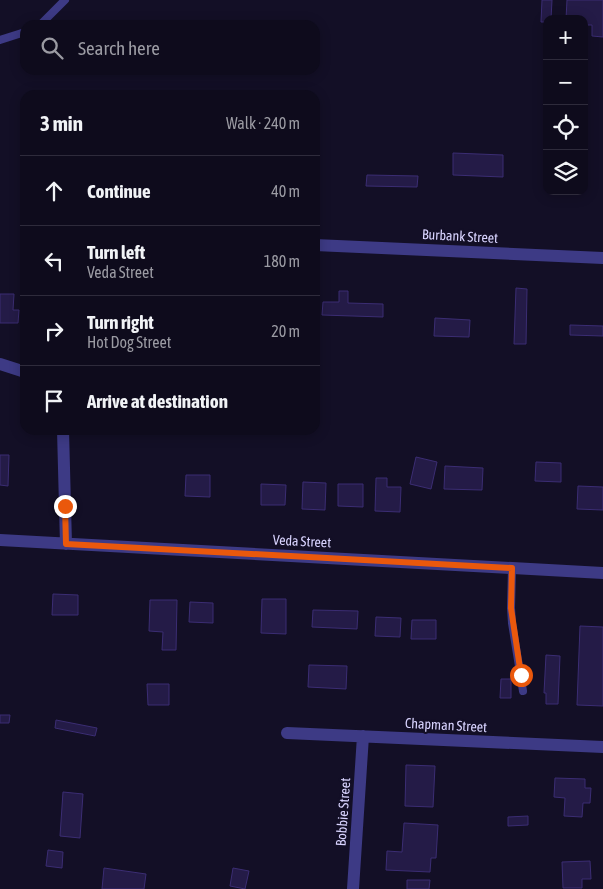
<!DOCTYPE html>
<meta charset="utf-8">
<style>
body{margin:0;font-family:"Asap Condensed",sans-serif;background:#1c1929;color:#f1f3f6}
.controls{position:absolute;right:15px;top:15px;display:grid;overflow:hidden;border-radius:10px;box-shadow:0 2px 12px #0003}
.controls button{width:45px;height:45px;display:grid;place-items:center;padding:0;border:0;border-bottom:1px solid #2e2b3b;background:#0e0b1c;color:#f1f3f6;font:25px sans-serif}
.stop{position:absolute;width:15px;height:15px;margin:-11px;border:4px solid #ea580c;border-radius:50%;background:#fff}
.stop.end{background:#ea580c;border-color:#fff;box-shadow:0 1px 5px #0008}
.list{margin:0;padding:0;list-style:none}
h2{display:flex;justify-content:space-between;align-items:center;height:65px;margin:0;padding:0 20px;font-size:21px}
h2 small{font-size:16px;font-weight:400;color:#9b9ba3}
.list li{display:grid;grid-template-columns:32px 1fr auto;gap:15px;align-items:center;box-sizing:border-box;height:70px;padding:0 20px;border-top:1px solid #2e2b3b}
.list b{display:block;font-size:19px;white-space:nowrap}
.list p{margin:0;font-size:16px;white-space:nowrap;color:#9b9ba3}
.list em{font-size:16px;font-style:normal;color:#9b9ba3}
.icon{flex:none;width:28px;height:28px;fill:none;stroke:currentColor;stroke-width:2;stroke-linecap:round;stroke-linejoin:round}
.map{position:relative;flex:none;width:603px;height:889px;overflow:hidden}
.search{position:absolute;background:#0e0b1c;box-shadow:0 2px 12px #0003;left:20px;top:20px;width:300px;height:55px;display:flex;align-items:center;gap:12px;box-sizing:border-box;padding:0 18px;border-radius:15px;color:#9b9ba3;font-size:19px}
.panel{position:absolute;background:#0e0b1c;box-shadow:0 2px 12px #0003;left:20px;top:90px;width:300px;height:345px;border-radius:15px}
.map>svg:first-child{display:block}
.building{fill:#241b47;stroke:#3b2d73}
.lines{fill:none;stroke-linecap:round;stroke-linejoin:round}
.lane{stroke:#3d3a85;stroke-width:8}
.street{stroke:#3d3a85;stroke-width:12}
.route{stroke:#ea580c;stroke-width:6}
.labels{text-anchor:middle;dominant-baseline:central;stroke-width:4.5;stroke-linejoin:round;paint-order:stroke}
.street-label{font-size:14px;fill:#d9d4ff;stroke:#130f26}
</style>
<div class="map">
<svg width="603" height="889" viewBox="0 0 603 889">
<rect width="100%" height="100%" fill="#130f26"/>
<path class="building" d="M542,0H552L551,19H547V22H541Z
M567,0H603V37L592,36V25H584V19H566Z
M453,153L503,155V177L453,175Z
M367,175L418,176L417,187L366,186Z
M516,288L527,289L526,344H514Z
M339,291H348V303L383,304V317L322,315L323,302H339Z
M0,294H14L13,310H19L18,323H0Z
M435,318L470,320L469,337L434,336Z
M570,325L603,326V336L570,335Z
M0,455H9L8,486L0,485Z
M416,457L437,462L431,489L410,484Z
M536,462L561,463V482L535,481Z
M445,466L483,468L482,490L444,489Z
M186,475H210V497L185,496Z
M376,478H387V487H401L400,512L375,511Z
M303,482L326,483L325,510L302,509Z
M261,484L286,485L285,505H261Z
M338,484H363V507L338,506Z
M578,486L603,487V510L577,509Z
M53,594L78,595V615H52Z
M262,599H286V634L261,633Z
M150,600H177L176,650H162L163,632L149,631Z
M190,602L213,603V623L189,622Z
M313,610L358,611L357,629L312,627Z
M376,617L401,618L400,637L375,636Z
M412,620H436V639H411Z
M580,626L603,627V706L577,705Z
M546,655L560,656L558,704H546V693H544Z
M309,665L347,666L346,689L308,687Z
M501,679H511V698H500Z
M147,684H169V705H148Z
M0,715H10L9,723H0Z
M56,720L97,728L95,736L55,728Z
M406,765L435,766L433,807L405,806Z
M555,778L585,779V788H591L590,803H583L582,817L564,816L565,798L554,797Z
M63,792L83,794L80,838L60,836Z
M528,816V825L508,826V817Z
M404,823L438,825L436,858H431L430,872L386,870L387,851L402,852Z
M48,850L63,852L62,868L46,866Z
M590,861L591,879H582V888H563L562,862Z
M104,868L146,874L144,889H102Z
M233,868L249,871L245,889L230,886Z
M407,880H430L429,889H407Z"/>
<g class="lines">
<path class="lane" d="M40,25L65,0
M0,40L25,32
M512,568L511,608L512,623L523,691"/>
<path class="street" d="M315,245L603,258
M0,364L25,372
M63,430L66,544
M0,540L603,573
M287,733L603,747
M353,889L363,736"/>
</g>
<g class="lines">
<path class="route" d="M65,506L66,544L512,568L511,608L521,675"/>
</g>
<g class="labels">
<g class="street-label">
<text transform="translate(460 236) rotate(3)">Burbank Street</text>
<text transform="translate(302 541) rotate(3)">Veda Street</text>
<text transform="translate(446 725) rotate(3)">Chapman Street</text>
<text transform="translate(343 812) rotate(-86)">Bobbie Street</text>
</g>
</g>
</svg>
<div class="controls">
<button>+</button>
<button>−</button>
<button><svg class="icon" aria-label="locate" viewBox="0 0 24 24"><circle cx="12" cy="12" r="6"/><path d="M12 2v4M12 18v4M2 12h4M18 12h4"/></svg></button>
<button><svg class="icon" aria-label="layers" viewBox="0 0 24 24"><path d="M12 4l9 5-9 5-9-5zM3 14l9 5 9-5"/></svg></button>
</div>
<div class="stop" style="left:521px;top:675px"></div>
<div class="stop end" style="left:65px;top:506px"></div>
<div class="search"><svg class="icon" aria-label="search" viewBox="0 0 24 24"><circle cx="10" cy="10" r="6"/><path d="M15 15l6 6"/></svg>Search here</div>
<section class="panel">
<h2>3 min<small>Walk · 240 m</small></h2>
<ul class="list">
<li><svg class="icon" aria-label="ahead" viewBox="0 0 24 24"><path d="M12 20V5M6 11l6-6 6 6"/></svg><div><b>Continue</b></div><em>40 m</em></li>
<li><svg class="icon" aria-label="left" viewBox="0 0 24 24"><path d="M17 20v-9H6M10 6l-5 5 5 5"/></svg><div><b>Turn left</b><p>Veda Street</p></div><em>180 m</em></li>
<li><svg class="icon" aria-label="right" viewBox="0 0 24 24"><path d="M7 20v-9h11M14 6l5 5-5 5"/></svg><div><b>Turn right</b><p>Hot Dog Street</p></div><em>20 m</em></li>
<li><svg class="icon" aria-label="arrive" viewBox="0 0 24 24"><path d="M6 21V4h12l-3 4 3 4H6"/></svg><div><b>Arrive at destination</b></div></li>
</ul>
</section>
</div>
